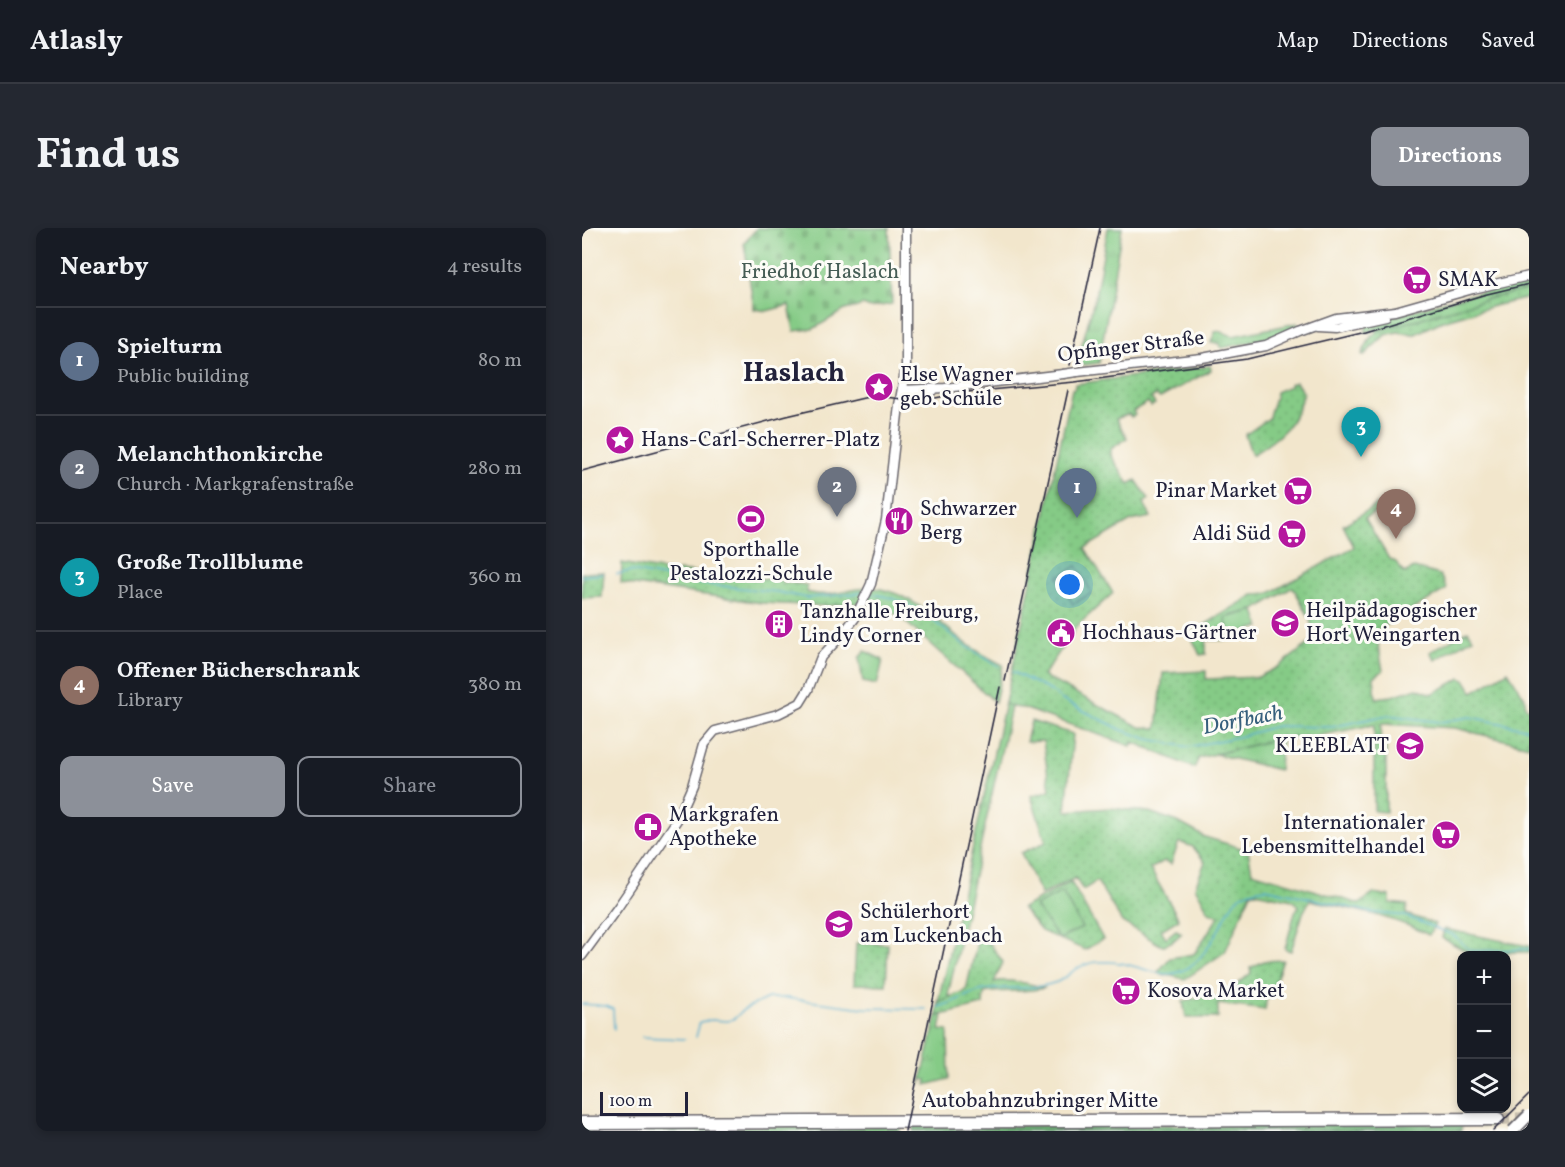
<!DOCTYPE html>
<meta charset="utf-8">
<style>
body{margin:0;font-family:Vollkorn,serif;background:#242831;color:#f1f3f6}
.controls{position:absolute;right:18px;bottom:18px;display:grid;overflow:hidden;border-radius:12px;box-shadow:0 3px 9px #0003}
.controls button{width:54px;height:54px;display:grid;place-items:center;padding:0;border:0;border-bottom:2px solid #363941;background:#171b24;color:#f1f3f6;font:30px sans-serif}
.scale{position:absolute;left:18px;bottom:15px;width:88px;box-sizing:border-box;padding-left:6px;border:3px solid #22223b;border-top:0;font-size:16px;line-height:21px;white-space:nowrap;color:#22223b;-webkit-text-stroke:4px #fdfcf7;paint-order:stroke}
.you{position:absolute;left:488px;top:357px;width:21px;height:21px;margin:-15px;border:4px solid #fff;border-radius:50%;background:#1a73e8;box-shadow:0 0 0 9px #1a73e833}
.badge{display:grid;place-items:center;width:39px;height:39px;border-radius:50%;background:#8c9099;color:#fff;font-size:20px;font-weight:700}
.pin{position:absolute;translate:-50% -50px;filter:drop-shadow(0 2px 3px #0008)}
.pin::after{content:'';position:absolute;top:32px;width:21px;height:18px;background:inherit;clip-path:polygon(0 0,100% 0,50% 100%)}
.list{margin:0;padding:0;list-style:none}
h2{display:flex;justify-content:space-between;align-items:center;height:78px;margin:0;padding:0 24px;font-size:26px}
h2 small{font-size:20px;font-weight:400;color:#9ea1a6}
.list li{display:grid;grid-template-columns:39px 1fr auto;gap:18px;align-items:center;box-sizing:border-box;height:108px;padding:0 24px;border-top:2px solid #363941}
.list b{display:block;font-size:22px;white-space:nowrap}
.list p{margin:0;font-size:20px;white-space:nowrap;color:#9ea1a6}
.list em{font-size:20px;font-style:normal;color:#9ea1a6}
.actions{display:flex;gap:12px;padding:18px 24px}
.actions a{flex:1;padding:14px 0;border:2px solid #8c9099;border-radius:12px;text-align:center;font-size:21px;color:#8c9099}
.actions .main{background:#8c9099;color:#fff}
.icon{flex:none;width:33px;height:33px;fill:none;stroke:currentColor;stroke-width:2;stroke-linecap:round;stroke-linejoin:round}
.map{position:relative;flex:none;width:947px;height:903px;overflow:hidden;border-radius:12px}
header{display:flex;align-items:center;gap:36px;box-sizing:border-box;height:84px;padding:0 30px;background:#171b24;border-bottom:2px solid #363941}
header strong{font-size:28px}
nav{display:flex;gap:33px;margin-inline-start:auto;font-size:21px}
.intro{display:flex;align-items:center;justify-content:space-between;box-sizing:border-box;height:144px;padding:0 36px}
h1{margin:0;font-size:42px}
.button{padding:15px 27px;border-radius:12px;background:#8c9099;color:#fff;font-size:21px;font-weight:700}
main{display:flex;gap:36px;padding:0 36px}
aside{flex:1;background:#171b24;border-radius:12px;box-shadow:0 3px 9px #0003}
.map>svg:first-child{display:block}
.grass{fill:url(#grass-tufts);stroke:#547660;stroke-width:1.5}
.forest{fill:url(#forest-firs);stroke:#476857;stroke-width:1.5}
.cemetery{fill:url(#cemetery-stones);stroke:#547660;stroke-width:1.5}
.park{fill:url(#park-dots);stroke:#547660;stroke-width:1.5}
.pitch{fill:#85cb86;stroke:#547660;stroke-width:1.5}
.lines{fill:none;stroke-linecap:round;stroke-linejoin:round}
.stream{stroke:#50acce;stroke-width:1.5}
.highway-tunnel{stroke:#c8bfaf;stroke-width:12;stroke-dasharray:12 6;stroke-linecap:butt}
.minor-casing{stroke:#6b676e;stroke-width:11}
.major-casing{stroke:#6b676e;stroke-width:14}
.highway-casing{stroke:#6b676e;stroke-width:15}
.minor{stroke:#fff;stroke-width:8}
.major{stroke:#fff;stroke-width:10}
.highway{stroke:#fff;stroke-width:12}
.tram{stroke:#22223b;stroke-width:1.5}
.rail{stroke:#22223b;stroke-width:1.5}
.minor-bridge-casing{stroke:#6b676e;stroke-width:11;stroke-linecap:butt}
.major-bridge-casing{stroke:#6b676e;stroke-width:14;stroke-linecap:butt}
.minor-bridge{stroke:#fff;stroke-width:8}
.major-bridge{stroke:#fff;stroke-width:10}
.labels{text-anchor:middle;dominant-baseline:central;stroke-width:6;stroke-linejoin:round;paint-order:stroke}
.park-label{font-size:21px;fill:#455d55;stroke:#fdfcf7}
.poi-label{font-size:21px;fill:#22223b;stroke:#fdfcf7;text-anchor:start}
.street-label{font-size:21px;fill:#22223b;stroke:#fdfcf7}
.water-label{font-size:22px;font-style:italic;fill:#37607d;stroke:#fdfcf7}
.district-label{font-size:27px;font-weight:bold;fill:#22223b;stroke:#fdfcf7}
</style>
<header>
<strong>Atlasly</strong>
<nav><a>Map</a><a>Directions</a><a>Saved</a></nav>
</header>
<div class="intro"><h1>Find us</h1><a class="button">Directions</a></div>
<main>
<aside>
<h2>Nearby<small>4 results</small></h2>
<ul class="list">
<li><span class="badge" style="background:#5c6f8a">1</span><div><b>Spielturm</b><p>Public building</p></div><em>80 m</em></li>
<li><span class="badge" style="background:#6b7280">2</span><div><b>Melanchthonkirche</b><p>Church · Markgrafenstraße</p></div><em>280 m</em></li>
<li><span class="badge" style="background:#0f9aa8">3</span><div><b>Große Trollblume</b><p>Place</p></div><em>360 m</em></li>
<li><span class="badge" style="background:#8d6e63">4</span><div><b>Offener Bücherschrank</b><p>Library</p></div><em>380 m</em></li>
</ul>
<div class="actions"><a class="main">Save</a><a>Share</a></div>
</aside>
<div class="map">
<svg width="947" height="903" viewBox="0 0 947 903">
<defs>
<pattern id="grass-tufts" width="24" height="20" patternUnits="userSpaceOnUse" patternTransform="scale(1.5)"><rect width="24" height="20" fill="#85cb86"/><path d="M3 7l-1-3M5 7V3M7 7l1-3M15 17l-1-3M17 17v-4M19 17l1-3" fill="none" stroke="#73ae75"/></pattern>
<pattern id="forest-firs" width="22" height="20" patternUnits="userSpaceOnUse" patternTransform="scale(1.5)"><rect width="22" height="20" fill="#6caf73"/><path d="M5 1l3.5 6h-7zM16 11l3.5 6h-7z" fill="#588e60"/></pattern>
<pattern id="cemetery-stones" width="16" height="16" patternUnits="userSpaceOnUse" patternTransform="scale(1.5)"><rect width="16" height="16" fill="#85cb86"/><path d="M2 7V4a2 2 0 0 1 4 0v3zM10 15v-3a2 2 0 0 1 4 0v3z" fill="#73ae75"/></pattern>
<pattern id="park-dots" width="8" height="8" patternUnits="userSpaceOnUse" patternTransform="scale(1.5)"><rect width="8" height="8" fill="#85cb86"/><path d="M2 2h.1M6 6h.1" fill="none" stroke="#73ae75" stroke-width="1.8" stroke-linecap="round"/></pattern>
</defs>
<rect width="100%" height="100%" fill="#fdfcf7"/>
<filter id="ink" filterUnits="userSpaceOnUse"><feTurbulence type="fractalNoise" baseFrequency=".0167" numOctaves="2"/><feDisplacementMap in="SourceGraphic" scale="12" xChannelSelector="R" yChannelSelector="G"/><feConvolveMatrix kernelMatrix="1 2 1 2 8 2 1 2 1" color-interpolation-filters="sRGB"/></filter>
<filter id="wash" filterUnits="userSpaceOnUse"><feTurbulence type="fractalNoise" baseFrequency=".008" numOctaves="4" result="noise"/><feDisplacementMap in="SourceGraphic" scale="24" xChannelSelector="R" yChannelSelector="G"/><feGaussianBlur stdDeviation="1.35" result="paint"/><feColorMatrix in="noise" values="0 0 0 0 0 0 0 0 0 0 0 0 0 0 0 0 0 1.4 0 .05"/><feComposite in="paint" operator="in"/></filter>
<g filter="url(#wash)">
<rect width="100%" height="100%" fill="#f2e6cc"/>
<path class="grass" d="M526,0H540L517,135L494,138L513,69Z
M947,52V70L915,77L860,93L833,106L815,104L803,107L782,127L780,126L789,109L796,103L794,101L783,105L785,96L867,72Z
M715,95L716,98L687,111L639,120L636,115H629L633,104L637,103L651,108Z
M283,423L301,432L295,457L281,454L277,430Z
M423,475L429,479L366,767L370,769L356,774Z
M699,510L697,542L633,526Z
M361,787L358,802L366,803L367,851L344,857L345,852L341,851L338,857L355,788Z
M318,898V903H0V899Z"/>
<path class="forest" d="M911,895L908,898L880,897L879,903H331L332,898Z"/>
<path class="cemetery" d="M175,0H307L310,76L288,80L281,77L275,79L263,82L231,101L212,103L207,77L185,83L172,81L162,15Z"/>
<path class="park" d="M947,61V70L915,77L860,93L833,106L815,104L803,107L782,127L780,126L789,109L796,103L901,72Z
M628,138L629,142L578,170L574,167L569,170L573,176L569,178L566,174L551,183L553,187L549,189L547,186L534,191L545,210L529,221V228L547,256L554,252L567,271L562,275L569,289L549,293L503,320L531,365L495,398L461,448L558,499L575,500L581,445L624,443V451L676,449L696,439L732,412L728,391L711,359L673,382L644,389L651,412H624V426L618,427L608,406L671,367L686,366L772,319L761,297L803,272L806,277L783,290L807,331L814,334L822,345L832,340L858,347L865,361L794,403L801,443L792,449L794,470L810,468L835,460L850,466L879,450L884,453L891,464L926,443L943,470V478L947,481V518L873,500L799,496L798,516L804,520V584L792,583V497L735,508L699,510L617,530L612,540L551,514L549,518L441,480L429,479L423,475L490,161H492L493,156Z
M714,154L721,165C713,198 697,210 670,227L663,207L687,190C688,180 693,174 694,164L708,158V156Z
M40,335L95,345L96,343L199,352L201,354L225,357V364C250,372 275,356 299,361C332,368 356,393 381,413C393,422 407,430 421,437L413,474L317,388L296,377L273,375L243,378L180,375L39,355Z
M22,344L20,369L0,370V345Z
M886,402L891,410L853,432L848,424Z
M449,493L491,506L484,583L528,580L567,584L596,594L623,609L666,622L670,644L778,676L791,665L808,668V675L825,677L824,686L853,696L847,707C810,688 768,681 728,672L721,685L709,723L703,721L713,684L717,678L710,672L673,664L669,665L643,724L603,751L575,745L588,730L612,726L637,688L627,684L613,659L623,634L611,619L597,614L589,636L582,633L568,641L597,691L579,702L584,710L594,702L600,705L591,713L580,718L540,694L515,653L501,662L493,650L459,667L439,625L464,614L449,568L468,562L461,513L444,514Z
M489,654L521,711L503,722L459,703L440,680Z
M862,701L947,718V724L888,725L860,710Z
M397,706H401L421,734L412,754C422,750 451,756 462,760C442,765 422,762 402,765L401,777L355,788L356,774L384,762Z
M274,715L306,716L304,757L272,756Z
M701,732L688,769H685L683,782L636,776V790H604L601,773L627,767C632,771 637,774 644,772L651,760L669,745L668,740L682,733Z"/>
<path class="pitch" d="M495,338L510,365L491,376L476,349Z
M673,382L678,399L648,407L643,390Z
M480,664L500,700L477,711L453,678Z"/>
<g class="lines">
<path class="stream" d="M35,346L49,343L120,356L196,364L225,370L280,365
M0,348L21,346
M288,366C327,369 352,394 381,416C392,424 405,431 417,438
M431,444L469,463L480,472L540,502L566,511L606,519L660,508L694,498L750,499L806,487L858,494L888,489L947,501
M0,776L24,778L31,781L32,801
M356,779C373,775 387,764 403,762C428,758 451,763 475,754C482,751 488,745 494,741C506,734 516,733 529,734C553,734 578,753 600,743C622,733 634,706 645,686C648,681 651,674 655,671C662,664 675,661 684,660L787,684L823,688L871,707L885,720L892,723L947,721
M60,809L103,811
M114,809L118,794L129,792L146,793L153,790L161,782L186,770H204L282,780L344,781"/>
</g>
</g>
<g filter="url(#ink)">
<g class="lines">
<path class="highway-tunnel" d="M916,891L947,890"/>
<g class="minor-casing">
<path id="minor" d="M736,98L753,99L803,88
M495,144L620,130L684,118L718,103L754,90L813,83L891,61L947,48
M321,162L363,160L481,146
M319,172L350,163
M0,728L36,679L95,592L110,558L122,516L133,503L196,486L218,475L226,462L239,429L259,408L273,390L289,356L304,292L317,177L324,138V0"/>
</g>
<g class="major-casing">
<path id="major" d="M946,903L947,902"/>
</g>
<g class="highway-casing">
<path id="highway" d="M0,895L916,891"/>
</g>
<use href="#minor" class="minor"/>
<use href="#major" class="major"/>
<use href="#highway" class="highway"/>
<path class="tram" d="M0,243L205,188L286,169H303L337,173L385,164L493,154L665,131L782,103L901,67L947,56
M911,903L947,867"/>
<path class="rail" d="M488,137L518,0
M423,453L486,162
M323,903L418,459"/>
<g class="minor-bridge-casing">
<path id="minor-bridge" d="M481,146L495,144"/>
</g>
<g class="major-bridge-casing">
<path id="major-bridge" d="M931,903L947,887"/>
</g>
<use href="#minor-bridge" class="minor-bridge"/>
<use href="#major-bridge" class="major-bridge"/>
</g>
</g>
<defs>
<g id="supermarket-disc" transform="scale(1.5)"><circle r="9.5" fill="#b5179e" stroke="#fdfcf7"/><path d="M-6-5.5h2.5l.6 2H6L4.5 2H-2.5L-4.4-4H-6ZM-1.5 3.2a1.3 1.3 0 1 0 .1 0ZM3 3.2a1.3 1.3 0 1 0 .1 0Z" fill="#fff"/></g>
<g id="sight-disc" transform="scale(1.5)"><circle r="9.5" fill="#b5179e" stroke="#fdfcf7"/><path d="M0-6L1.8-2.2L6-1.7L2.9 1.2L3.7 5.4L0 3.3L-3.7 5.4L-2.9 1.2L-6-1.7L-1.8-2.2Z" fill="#fff"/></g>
<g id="stadium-disc" transform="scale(1.5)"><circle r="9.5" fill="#b5179e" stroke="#fdfcf7"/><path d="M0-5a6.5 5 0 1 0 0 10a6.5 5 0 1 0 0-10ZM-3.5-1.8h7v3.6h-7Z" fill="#fff"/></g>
<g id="restaurant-disc" transform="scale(1.5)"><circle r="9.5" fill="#b5179e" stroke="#fdfcf7"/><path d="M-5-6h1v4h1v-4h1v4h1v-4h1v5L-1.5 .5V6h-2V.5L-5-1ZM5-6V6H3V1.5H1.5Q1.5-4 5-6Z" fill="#fff"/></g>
<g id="school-disc" transform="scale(1.5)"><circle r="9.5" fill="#b5179e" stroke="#fdfcf7"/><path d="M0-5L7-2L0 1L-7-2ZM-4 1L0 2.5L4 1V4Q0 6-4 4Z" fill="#fff"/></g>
<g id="building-disc" transform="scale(1.5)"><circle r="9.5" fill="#b5179e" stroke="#fdfcf7"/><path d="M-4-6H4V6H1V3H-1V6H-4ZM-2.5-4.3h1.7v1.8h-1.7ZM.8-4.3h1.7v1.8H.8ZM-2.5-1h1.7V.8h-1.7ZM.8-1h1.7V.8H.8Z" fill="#fff"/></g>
<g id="civic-disc" transform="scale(1.5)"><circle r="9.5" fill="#b5179e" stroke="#fdfcf7"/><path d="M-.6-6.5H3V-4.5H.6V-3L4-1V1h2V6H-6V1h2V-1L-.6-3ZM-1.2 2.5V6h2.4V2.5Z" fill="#fff"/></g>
<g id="pharmacy-disc" transform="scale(1.5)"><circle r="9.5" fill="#b5179e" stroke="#fdfcf7"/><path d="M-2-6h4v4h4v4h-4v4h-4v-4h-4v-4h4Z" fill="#fff"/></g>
</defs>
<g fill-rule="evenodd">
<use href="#supermarket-disc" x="835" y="52"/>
<use href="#sight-disc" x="297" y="159"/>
<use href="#sight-disc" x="38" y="212"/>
<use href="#supermarket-disc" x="716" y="263"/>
<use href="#stadium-disc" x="169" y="291"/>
<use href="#restaurant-disc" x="317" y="293"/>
<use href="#supermarket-disc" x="710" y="306"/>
<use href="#school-disc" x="703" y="395"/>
<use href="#building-disc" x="197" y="396"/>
<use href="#civic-disc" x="479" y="405"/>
<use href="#school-disc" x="828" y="518"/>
<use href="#pharmacy-disc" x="66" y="599"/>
<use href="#supermarket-disc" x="864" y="607"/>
<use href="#school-disc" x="257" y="696"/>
<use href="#supermarket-disc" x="544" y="763"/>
</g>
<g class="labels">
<g class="park-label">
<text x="238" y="44">Friedhof Haslach</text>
</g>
<g class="poi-label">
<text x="856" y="52">SMAK</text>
<text x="318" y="147">Else Wagner<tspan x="318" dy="24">geb. Schüle</tspan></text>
<text x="59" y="212">Hans-Carl-Scherrer-Platz</text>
<text x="695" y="263" text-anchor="end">Pinar Market</text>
<text x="338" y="281">Schwarzer<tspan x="338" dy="24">Berg</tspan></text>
<text x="689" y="306" text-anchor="end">Aldi Süd</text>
<text x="169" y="322" text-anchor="middle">Sporthalle<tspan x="169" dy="24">Pestalozzi-Schule</tspan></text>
<text x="724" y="383">Heilpädagogischer<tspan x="724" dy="24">Hort Weingarten</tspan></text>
<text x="218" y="384">Tanzhalle Freiburg,<tspan x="218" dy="24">Lindy Corner</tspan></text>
<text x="500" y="405">Hochhaus-Gärtner</text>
<text x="807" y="518" text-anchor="end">KLEEBLATT</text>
<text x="87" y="587">Markgrafen<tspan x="87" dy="24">Apotheke</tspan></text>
<text x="843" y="595" text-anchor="end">Internationaler<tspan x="843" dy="24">Lebensmittelhandel</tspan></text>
<text x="278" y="684">Schülerhort<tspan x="278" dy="24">am Luckenbach</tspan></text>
<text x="565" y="763">Kosova Market</text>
</g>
<g class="street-label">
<text transform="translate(549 119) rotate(-7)">Opfinger Straße</text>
<text x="458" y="873">Autobahnzubringer Mitte</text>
</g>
<g class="water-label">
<text transform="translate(661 493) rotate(-11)">Dorfbach</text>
</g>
<g class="district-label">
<text x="212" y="146">Haslach</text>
</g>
</g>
</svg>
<div class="controls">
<button>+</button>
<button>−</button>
<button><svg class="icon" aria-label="layers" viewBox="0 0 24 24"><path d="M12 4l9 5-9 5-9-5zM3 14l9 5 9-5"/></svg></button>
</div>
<div class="scale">100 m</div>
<div class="you"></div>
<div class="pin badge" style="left:495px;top:290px;background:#5c6f8a">1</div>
<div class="pin badge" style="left:255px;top:289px;background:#6b7280">2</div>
<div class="pin badge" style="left:779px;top:229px;background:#0f9aa8">3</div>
<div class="pin badge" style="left:814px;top:311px;background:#8d6e63">4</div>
</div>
</main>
